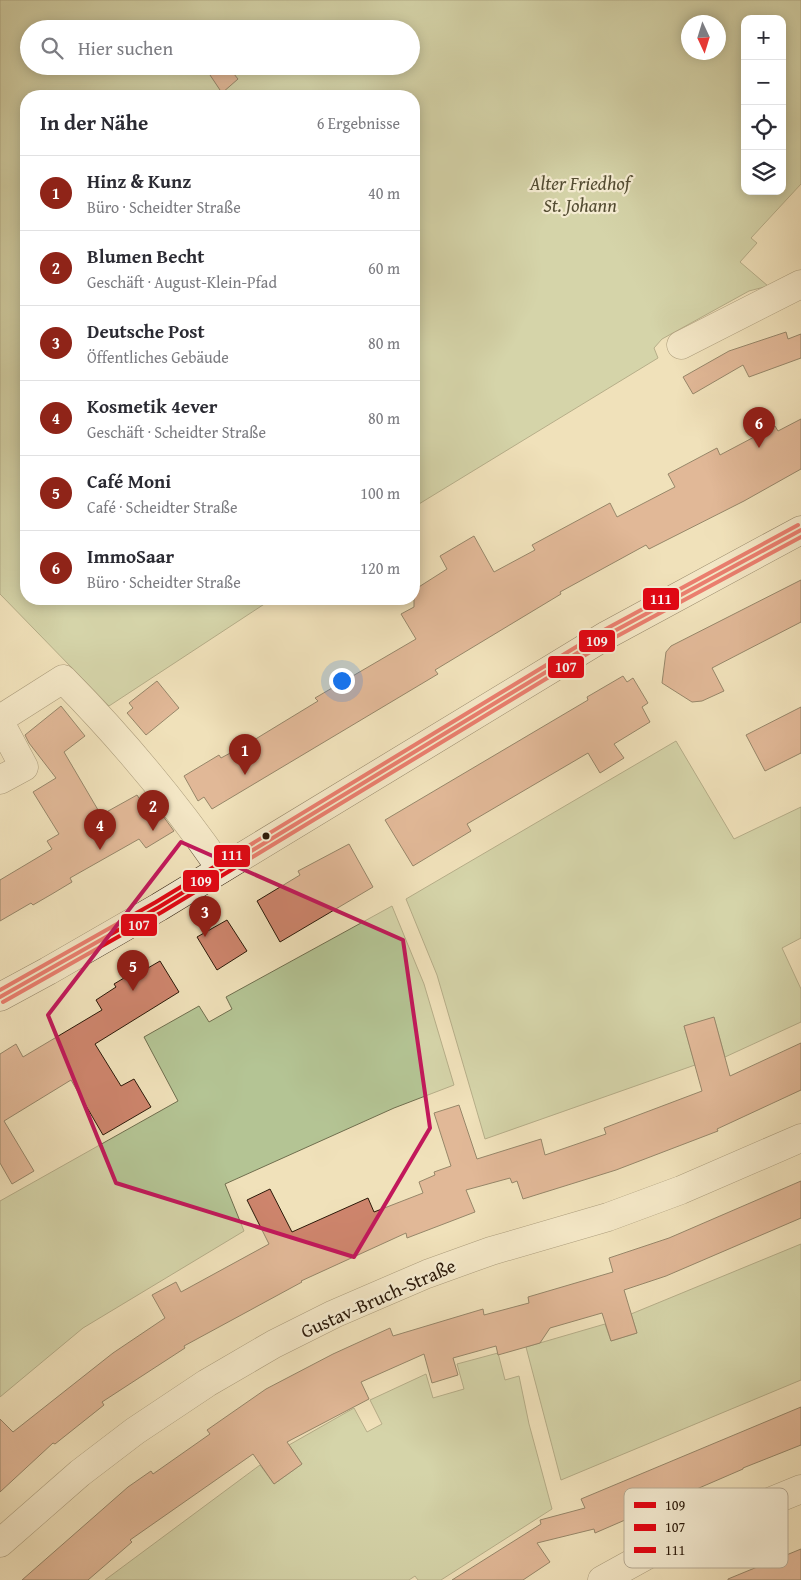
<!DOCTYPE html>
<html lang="de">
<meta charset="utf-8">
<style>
body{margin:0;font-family:"Gentium Book Plus",serif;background:#f7f7f7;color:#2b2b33}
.controls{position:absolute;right:15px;top:15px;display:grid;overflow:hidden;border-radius:10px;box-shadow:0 2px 12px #0003}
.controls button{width:45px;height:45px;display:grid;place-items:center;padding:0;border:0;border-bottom:1px solid #e1e1e2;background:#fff;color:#2b2b33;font:25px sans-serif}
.compass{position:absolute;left:681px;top:15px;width:45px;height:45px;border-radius:50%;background:#fff;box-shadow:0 2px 12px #0003;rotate:176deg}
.you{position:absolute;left:341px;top:680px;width:18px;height:18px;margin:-12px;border:4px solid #fff;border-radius:50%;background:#1a73e8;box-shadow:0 0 0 8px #1a73e833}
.badge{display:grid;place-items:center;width:32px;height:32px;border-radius:50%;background:#8f2418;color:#fff;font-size:16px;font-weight:700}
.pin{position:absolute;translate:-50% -41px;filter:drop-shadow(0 1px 2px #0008)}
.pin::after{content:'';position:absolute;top:26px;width:18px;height:15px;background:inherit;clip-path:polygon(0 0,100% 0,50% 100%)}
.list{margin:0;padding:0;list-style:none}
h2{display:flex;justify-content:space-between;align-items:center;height:65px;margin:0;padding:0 20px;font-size:21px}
h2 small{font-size:16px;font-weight:400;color:#7c7c81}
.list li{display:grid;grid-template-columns:32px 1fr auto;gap:15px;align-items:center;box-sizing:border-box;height:75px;padding:0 20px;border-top:1px solid #e1e1e2}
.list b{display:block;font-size:19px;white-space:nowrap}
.list p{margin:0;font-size:16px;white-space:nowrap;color:#7c7c81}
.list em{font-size:16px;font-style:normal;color:#7c7c81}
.icon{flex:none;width:28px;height:28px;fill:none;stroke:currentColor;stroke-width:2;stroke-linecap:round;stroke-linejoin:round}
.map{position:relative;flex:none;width:801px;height:1580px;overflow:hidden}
.search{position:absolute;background:#fff;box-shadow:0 2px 12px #0003;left:20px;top:20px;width:400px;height:55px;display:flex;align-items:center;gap:12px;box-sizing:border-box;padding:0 18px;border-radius:28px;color:#7c7c81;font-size:19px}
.panel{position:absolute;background:#fff;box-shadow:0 2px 12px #0003;left:20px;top:90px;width:400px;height:515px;border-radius:20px}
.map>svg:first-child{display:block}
.green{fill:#b4c494;stroke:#6f6e4e;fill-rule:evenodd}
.building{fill:#ce856d;stroke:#2a1808}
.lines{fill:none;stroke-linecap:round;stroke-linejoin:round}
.street-casing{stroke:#5c4a34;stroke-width:29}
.secondary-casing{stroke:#2a1808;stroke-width:29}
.street{stroke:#f5ecd2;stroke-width:28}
.secondary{stroke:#f5ecd2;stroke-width:28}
.bus-1-casing{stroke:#f5ecd2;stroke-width:8}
.bus-2-casing{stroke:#f5ecd2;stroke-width:8}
.bus-3-casing{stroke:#f5ecd2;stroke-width:8}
.bus-1{stroke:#e30513;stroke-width:4}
.bus-2{stroke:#e30513;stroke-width:4}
.bus-3{stroke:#e30513;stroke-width:4}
.marked{fill:none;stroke:#c2185b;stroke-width:4;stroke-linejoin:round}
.bus-dot{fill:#2a1808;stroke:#f5ecd2;stroke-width:2}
.labels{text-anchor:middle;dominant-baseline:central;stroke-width:4.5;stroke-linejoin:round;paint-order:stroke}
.park-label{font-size:19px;font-style:italic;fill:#534c32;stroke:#f5ecd2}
.street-label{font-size:19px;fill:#2a1808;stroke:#f5ecd2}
.key{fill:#f5ecd2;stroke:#b8ac95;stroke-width:1}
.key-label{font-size:14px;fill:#2a1808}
.line-badge{stroke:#f5ecd2;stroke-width:2}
.badge-label{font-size:14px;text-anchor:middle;font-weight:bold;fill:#fff}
</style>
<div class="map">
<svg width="801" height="1580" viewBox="0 0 801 1580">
<rect width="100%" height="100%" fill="#f0e1ba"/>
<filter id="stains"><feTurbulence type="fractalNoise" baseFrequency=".004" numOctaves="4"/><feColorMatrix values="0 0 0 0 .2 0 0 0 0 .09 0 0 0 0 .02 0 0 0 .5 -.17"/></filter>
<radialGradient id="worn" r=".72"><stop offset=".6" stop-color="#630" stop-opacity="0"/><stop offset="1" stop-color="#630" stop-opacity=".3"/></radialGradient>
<path class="green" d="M0,0H801V184L751,238L757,243L740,262L768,286L749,291L662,339L654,348L658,358L414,507V96H26V599H272L109,706L0,594ZM745,19H782V191H745ZM688,22H718V52H688ZM29,29H411V66H29Z
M676,741L734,839L801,807V938L782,948L801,989V1022L725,1057L714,1018L684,1026L695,1065L485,1139L437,975L406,899Z
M392,906L424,984L454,1085L394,1108L225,1184L244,1231L83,1328L0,1397V1201L178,1101L144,1037L199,1006L209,1022L232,1009L226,997Z
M801,1244V1380L561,1480L526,1347L605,1324L611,1341L637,1333L631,1314Z
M498,1353L505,1380L519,1376L529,1424L552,1509L441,1580H418L415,1576L409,1580H105L260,1465L274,1484L302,1464L289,1445L354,1408L367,1432L382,1424L370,1400L426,1374L433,1398L464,1389L457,1364Z"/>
<path class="building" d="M204,66H234L237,72L234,74L238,79L222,93Z
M786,332L788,339L801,334V358L749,377L743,365L693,394L683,377L729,351Z
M801,419V469L744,501L649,549L646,545L560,592L561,594L435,670L438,674L212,809L204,797L198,801L184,776L219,755L221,758L249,743L318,701L315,698L416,639L401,614L414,607V590L447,569L440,556L474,536L494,572L535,550L532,545L610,503L617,517L675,487L668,474L717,448L720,455L775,426L778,431Z
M801,580V622L712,668L724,691L702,701L692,702L662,683L666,652L671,646Z
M623,676L627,682L633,678L648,703L642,707L650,722L614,744L624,758L600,773L588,753L467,824L471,831L413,866L385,820L588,700L587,697Z
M157,681L179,708L146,735L127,713L133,708L129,703Z
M61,706L85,736L64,752L101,815L137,795L154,821L163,816L174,831L146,848L139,839L70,878L72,882L52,894L33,905L31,903L0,921V880L52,849L47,841L59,834L33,792L56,778L29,743L25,735Z
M801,707V753L765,771L746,735Z
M349,844L373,887L280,942L257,901L300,875L298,871Z
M227,920L247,951L217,970L197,937Z
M160,961L179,992L95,1044L121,1086L134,1079L151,1107L103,1135L71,1080L4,1121L34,1171L12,1184L0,1163V1054L16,1044L23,1057L102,1010L96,1000L116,987L114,984L139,969L141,972Z
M714,1017L730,1076L801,1043V1090L717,1129L718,1131L616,1170L523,1199L517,1181L512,1183L510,1178L466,1190L475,1212L407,1238L406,1233L301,1281L302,1282L184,1346L185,1348L102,1402L104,1405L55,1444L53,1443L0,1492V1419L13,1432L113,1353L165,1318L152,1295L176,1282L181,1292L269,1244L247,1200L270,1189L292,1232L368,1198L374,1212L423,1193L419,1182L435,1175L434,1172L451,1166L434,1113L459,1105L477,1159L541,1139L545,1155L606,1134L604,1128L702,1091L684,1026Z
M801,1181V1218L666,1276L624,1290L637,1333L611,1341L602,1313L550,1328L540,1343L498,1355L496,1346L453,1358L458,1375L432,1383L424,1354L361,1382L369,1399L287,1442L302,1464L274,1484L253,1454L130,1540L132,1542L88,1580H22L128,1487L151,1471L153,1474L210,1434L207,1430L266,1389L333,1354L390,1328L393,1336L483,1309L484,1315L529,1303L528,1297L613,1272L609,1258L669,1238Z
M801,1407V1445L743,1468V1469L595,1533L594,1529L537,1543L550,1562L523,1580H452L541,1524L540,1520L585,1508L581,1499Z
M801,1549V1580H728V1579Z"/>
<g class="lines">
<g class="street-casing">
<path id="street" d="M681,345L801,284
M0,719L63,679C121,738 174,801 221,869
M0,722L24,767L0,780
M0,1543L80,1473L135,1431L207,1383L274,1344L334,1314L427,1274L491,1251L608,1217L681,1190L801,1138
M602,1580L669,1543L801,1489"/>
</g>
<g class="secondary-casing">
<path id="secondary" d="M0,997L48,971L159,907L607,635L801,530"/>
</g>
<use href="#street" class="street"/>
<use href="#secondary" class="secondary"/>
<g class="bus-1-casing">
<path id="bus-1" d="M0,997L159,907L607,635L801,530"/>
</g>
<g class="bus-2-casing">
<path id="bus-2" d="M3,1002L162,912L610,640L801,537"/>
</g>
<g class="bus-3-casing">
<path id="bus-3" d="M0,990L156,902L604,630L798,525"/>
</g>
<use href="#bus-1" class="bus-1"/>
<use href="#bus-2" class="bus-2"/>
<use href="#bus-3" class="bus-3"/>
</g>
<path d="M0 0H801V1580H0ZM181,842L403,940L430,1128L354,1257L116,1183L48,1015Z" fill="#f0e1ba" fill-opacity=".55" fill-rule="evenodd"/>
<path class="marked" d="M181,842L403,940L430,1128L354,1257L116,1183L48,1015Z"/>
<circle class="bus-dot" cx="266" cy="836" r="4.5"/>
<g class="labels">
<g class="park-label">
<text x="580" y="183">Alter Friedhof<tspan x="580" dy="22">St. Johann</tspan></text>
</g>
<g class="street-label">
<text transform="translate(378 1298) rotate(-24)">Gustav-Bruch-Straße</text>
</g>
</g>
<rect x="624" y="1488" width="164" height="80" rx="8" class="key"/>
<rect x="634" y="1502" width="22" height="6" fill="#e30513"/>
<rect x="634" y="1524" width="22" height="7" fill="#e30513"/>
<rect x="634" y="1547" width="22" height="6" fill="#e30513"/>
<g class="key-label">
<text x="665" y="1510">109</text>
<text x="665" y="1532">107</text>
<text x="665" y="1555">111</text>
</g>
<g class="line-badge">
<rect x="642" y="587" width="38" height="24" rx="5" fill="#e30513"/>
<rect x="578" y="629" width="38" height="24" rx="5" fill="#e30513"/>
<rect x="547" y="655" width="38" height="24" rx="5" fill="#e30513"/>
<rect x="213" y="844" width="38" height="24" rx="5" fill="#e30513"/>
<rect x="182" y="869" width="38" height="24" rx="5" fill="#e30513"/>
<rect x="120" y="913" width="38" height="24" rx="5" fill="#e30513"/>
</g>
<g class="badge-label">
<text x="661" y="604">111</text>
<text x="597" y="646">109</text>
<text x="566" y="672">107</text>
<text x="232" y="860">111</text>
<text x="201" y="886">109</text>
<text x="139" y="930">107</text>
</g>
<rect width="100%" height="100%" filter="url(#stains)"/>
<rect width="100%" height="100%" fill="url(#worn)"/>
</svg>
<div class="controls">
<button>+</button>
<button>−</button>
<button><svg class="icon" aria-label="locate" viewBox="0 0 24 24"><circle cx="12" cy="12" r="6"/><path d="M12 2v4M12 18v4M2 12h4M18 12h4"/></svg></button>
<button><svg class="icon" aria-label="layers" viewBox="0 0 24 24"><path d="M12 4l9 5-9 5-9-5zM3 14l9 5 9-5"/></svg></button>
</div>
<svg class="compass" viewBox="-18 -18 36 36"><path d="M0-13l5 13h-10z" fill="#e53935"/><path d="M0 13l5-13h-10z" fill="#7c7c81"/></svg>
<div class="you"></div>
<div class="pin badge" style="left:245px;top:775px">1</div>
<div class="pin badge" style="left:153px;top:831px">2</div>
<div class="pin badge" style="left:205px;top:937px">3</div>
<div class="pin badge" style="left:100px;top:850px">4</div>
<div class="pin badge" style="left:133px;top:991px">5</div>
<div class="pin badge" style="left:759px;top:448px">6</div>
<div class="search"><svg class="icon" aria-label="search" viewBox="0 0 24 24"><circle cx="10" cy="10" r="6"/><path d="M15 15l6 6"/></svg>Hier suchen</div>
<section class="panel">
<h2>In der Nähe<small>6 Ergebnisse</small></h2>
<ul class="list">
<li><span class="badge">1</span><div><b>Hinz &amp; Kunz</b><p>Büro · Scheidter Straße</p></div><em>40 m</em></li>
<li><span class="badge">2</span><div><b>Blumen Becht</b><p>Geschäft · August-Klein-Pfad</p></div><em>60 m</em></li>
<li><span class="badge">3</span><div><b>Deutsche Post</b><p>Öffentliches Gebäude</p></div><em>80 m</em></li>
<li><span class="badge">4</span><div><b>Kosmetik 4ever</b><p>Geschäft · Scheidter Straße</p></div><em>80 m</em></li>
<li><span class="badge">5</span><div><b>Café Moni</b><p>Café · Scheidter Straße</p></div><em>100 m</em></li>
<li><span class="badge">6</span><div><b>ImmoSaar</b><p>Büro · Scheidter Straße</p></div><em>120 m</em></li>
</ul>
</section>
</div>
